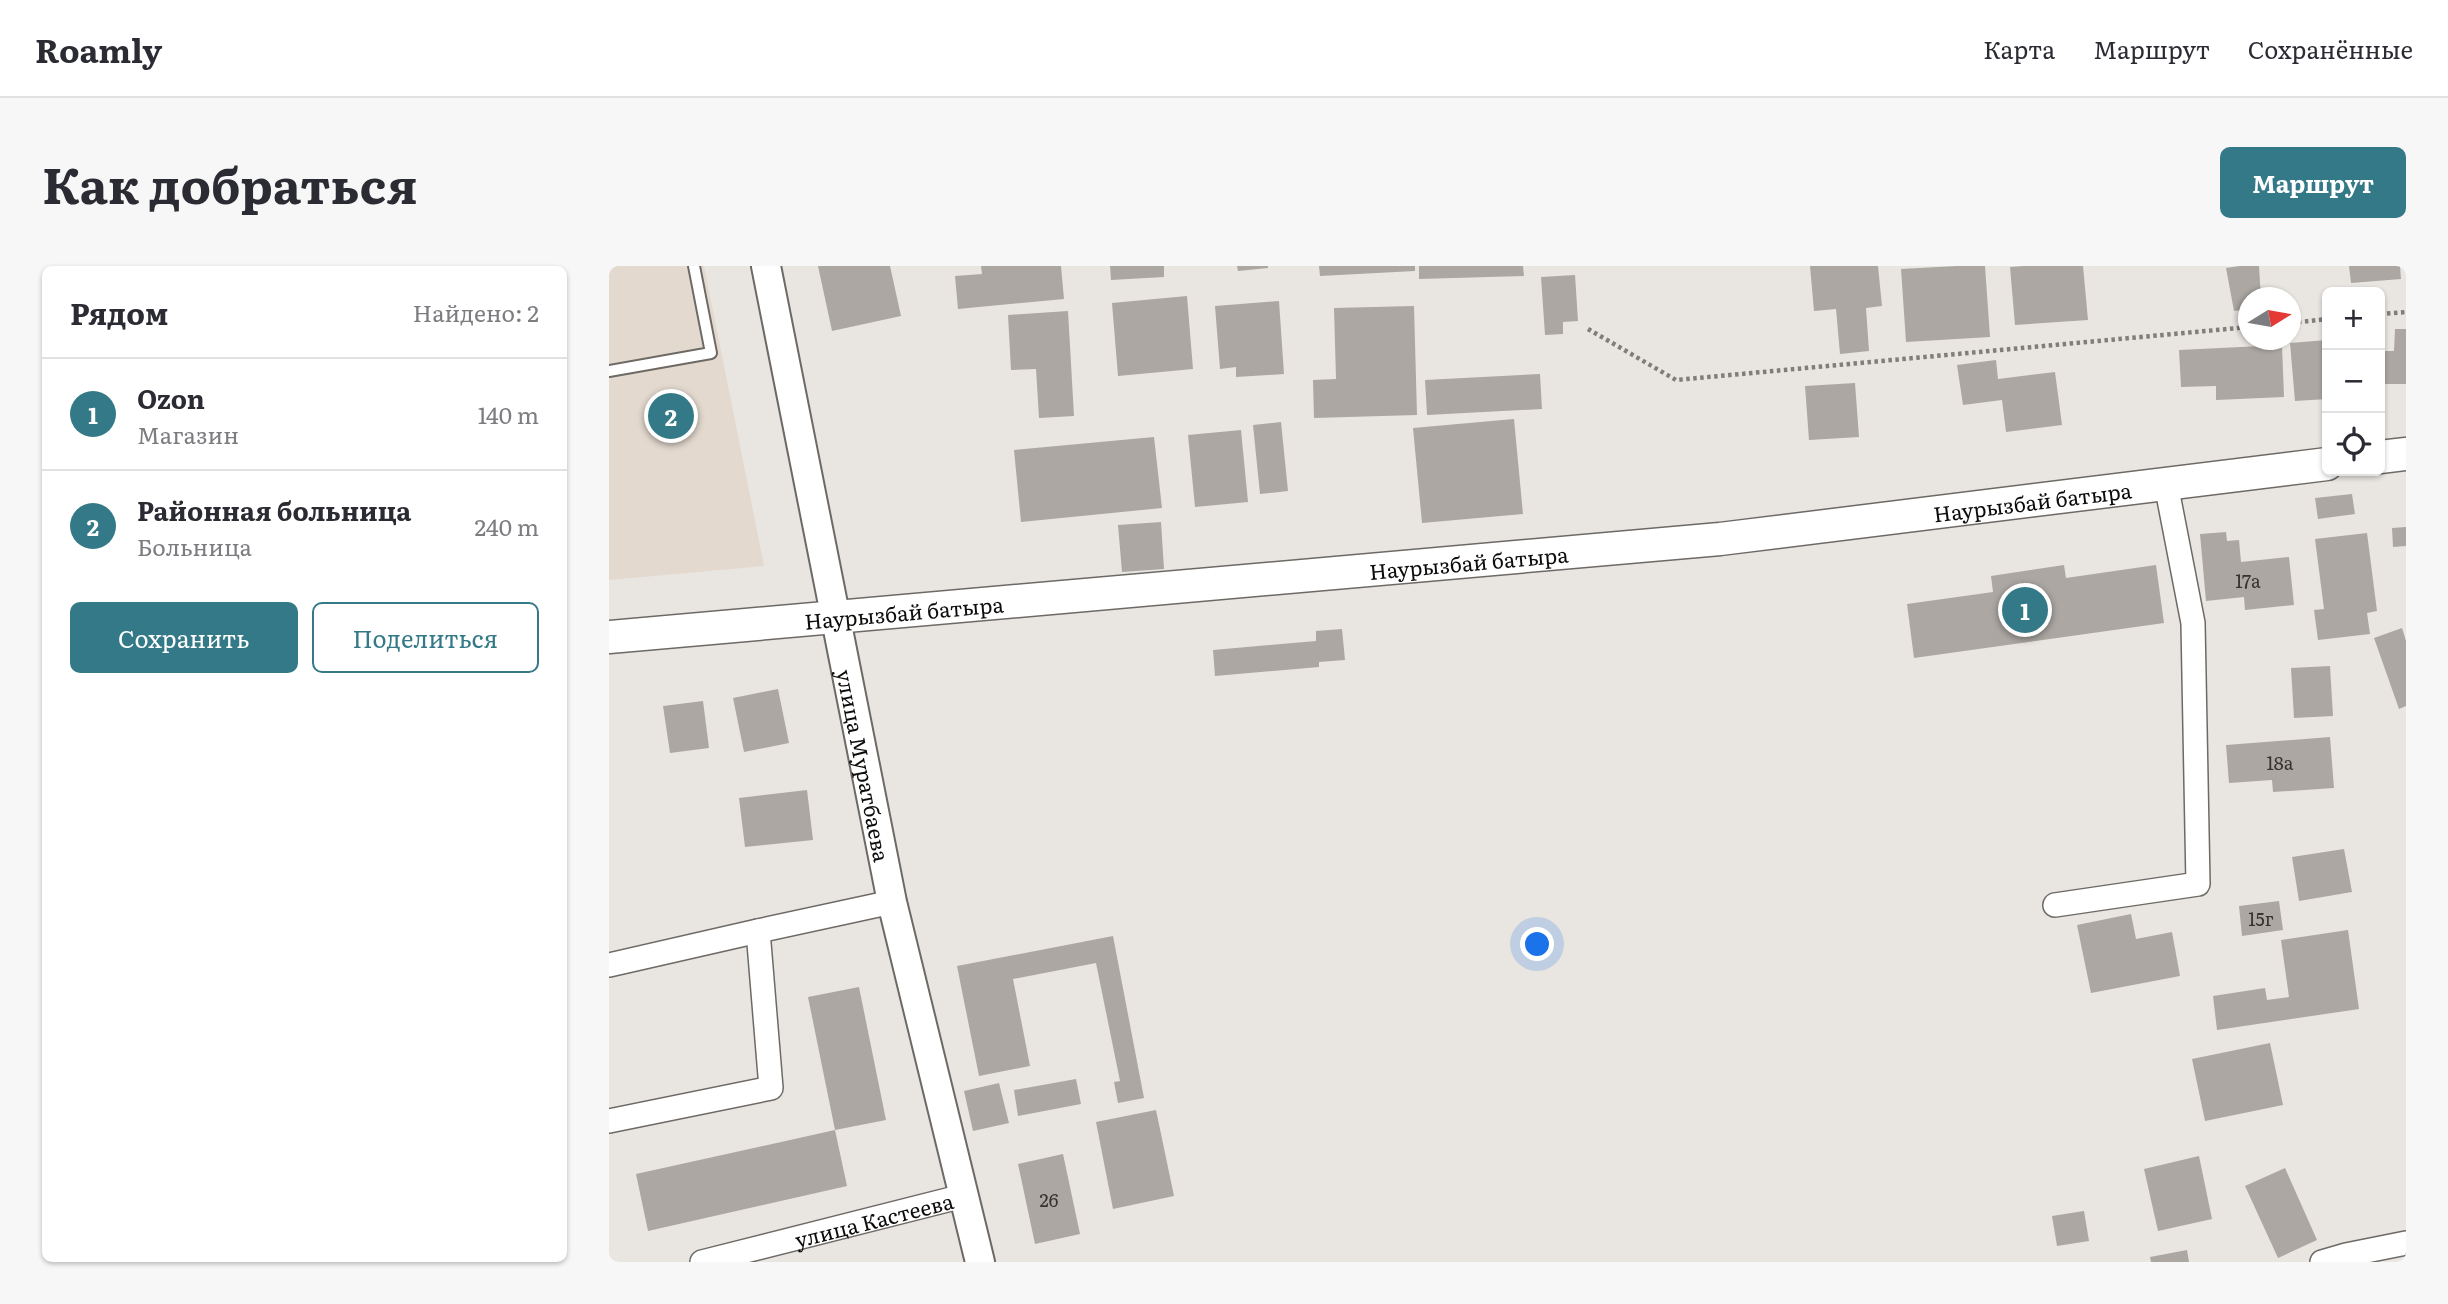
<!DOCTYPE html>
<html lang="ru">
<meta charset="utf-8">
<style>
body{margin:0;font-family:Literata,serif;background:#f7f7f7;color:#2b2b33}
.controls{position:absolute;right:21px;top:21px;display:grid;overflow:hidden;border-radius:10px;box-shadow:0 2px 5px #0004}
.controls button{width:63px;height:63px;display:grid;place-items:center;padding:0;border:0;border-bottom:2px solid #e1e1e2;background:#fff;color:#2b2b33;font:35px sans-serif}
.compass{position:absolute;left:1629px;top:21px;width:63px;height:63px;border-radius:50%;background:#fff;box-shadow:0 2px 5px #0004;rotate:79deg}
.you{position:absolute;left:929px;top:679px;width:24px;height:24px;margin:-18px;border:5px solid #fff;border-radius:50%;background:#1a73e8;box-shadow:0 0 0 10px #1a73e833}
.badge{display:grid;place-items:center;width:46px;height:46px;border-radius:50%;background:#347987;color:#fff;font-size:23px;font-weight:700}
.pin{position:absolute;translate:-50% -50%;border:4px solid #fff;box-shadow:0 2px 7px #0006}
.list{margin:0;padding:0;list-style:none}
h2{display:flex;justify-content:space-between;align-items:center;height:91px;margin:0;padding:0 28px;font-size:30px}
h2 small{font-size:23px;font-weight:400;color:#7c7c81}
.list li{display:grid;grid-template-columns:46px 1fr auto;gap:21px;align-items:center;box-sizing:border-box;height:112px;padding:0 28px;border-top:2px solid #e1e1e2}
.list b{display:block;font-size:26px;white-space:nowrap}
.list p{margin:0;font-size:23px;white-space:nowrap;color:#7c7c81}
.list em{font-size:23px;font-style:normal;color:#7c7c81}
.actions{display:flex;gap:14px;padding:21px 28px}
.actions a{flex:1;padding:16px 0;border:2px solid #347987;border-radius:10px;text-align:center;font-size:24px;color:#347987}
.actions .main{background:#347987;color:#fff}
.icon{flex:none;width:38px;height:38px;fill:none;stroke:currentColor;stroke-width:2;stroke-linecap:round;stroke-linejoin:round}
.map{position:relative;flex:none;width:1797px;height:996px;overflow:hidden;border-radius:10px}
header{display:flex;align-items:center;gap:42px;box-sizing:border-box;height:98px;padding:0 35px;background:#fff;border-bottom:2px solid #e1e1e2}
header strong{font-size:33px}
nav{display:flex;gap:38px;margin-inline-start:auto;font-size:24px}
.intro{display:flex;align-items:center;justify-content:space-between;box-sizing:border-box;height:168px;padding:0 42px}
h1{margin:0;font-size:49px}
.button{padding:18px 32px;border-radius:10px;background:#347987;color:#fff;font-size:24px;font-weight:700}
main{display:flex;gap:42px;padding:0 42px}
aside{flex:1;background:#fff;border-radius:10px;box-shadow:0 2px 5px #0004}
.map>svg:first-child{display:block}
.built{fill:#e3d9cf}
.building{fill:#aca7a3}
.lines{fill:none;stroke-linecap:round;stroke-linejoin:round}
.service-casing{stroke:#6d6965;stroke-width:14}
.minor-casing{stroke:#6d6965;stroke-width:26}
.tertiary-casing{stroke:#6d6965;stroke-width:32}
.secondary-casing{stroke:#6d6965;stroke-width:35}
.path{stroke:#807d7a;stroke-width:4.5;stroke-dasharray:3.5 3.5;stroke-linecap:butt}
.service{stroke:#fff;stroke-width:10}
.minor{stroke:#fff;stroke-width:23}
.tertiary{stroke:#fff;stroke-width:28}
.secondary{stroke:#fff;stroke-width:32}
.labels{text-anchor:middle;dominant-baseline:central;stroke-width:6;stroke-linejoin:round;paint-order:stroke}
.number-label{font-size:18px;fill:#363331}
.street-label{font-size:21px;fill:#0e0c0b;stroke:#fff}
</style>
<header>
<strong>Roamly</strong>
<nav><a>Карта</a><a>Маршрут</a><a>Сохранённые</a></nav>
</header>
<div class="intro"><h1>Как добраться</h1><a class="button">Маршрут</a></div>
<main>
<aside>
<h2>Рядом<small>Найдено: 2</small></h2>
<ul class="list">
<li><span class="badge">1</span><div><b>Ozon</b><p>Магазин</p></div><em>140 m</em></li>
<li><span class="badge">2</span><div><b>Районная больница</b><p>Больница</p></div><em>240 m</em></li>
</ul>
<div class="actions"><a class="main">Сохранить</a><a>Поделиться</a></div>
</aside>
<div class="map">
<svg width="1797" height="996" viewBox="0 0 1797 996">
<rect width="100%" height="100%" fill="#e9e5e1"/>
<path class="built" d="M0,0H95L155,300L0,314Z"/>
<path class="building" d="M209,0H281L292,50L223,65Z
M372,0H452L455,33L349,43L346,10L373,8Z
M501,0H555V11L502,14Z
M628,0H659V2L629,5Z
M710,0H806V5L711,10Z
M810,0H914L915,10L810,13Z
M1201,0H1269L1273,40L1257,42L1260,85L1231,88L1227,43L1205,45Z
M1348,0H1376L1381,71L1297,76L1292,3Z
M1415,0H1474L1479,54L1406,59L1401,1Z
M1631,0H1650L1652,32H1640V43L1625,45L1617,2Z
M1740,0H1791L1792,13L1742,17Z
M966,9L969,55L954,56V68L936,69L932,11Z
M578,30L584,103L509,110L503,37Z
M670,35L675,108L627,111V101L611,103L606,40Z
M805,40L808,149L705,152L704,114L727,113L725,42Z
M459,45L465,150L430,152L427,103L402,104L399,49Z
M1786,63H1797V118H1771V85H1785Z
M1718,74V133L1686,135L1681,77Z
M1673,79L1675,131L1607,134V120L1572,121L1570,84Z
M1387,94L1389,113L1446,106L1453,159L1397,166L1393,134L1354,139L1348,99Z
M931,108L933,143L818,149L816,114Z
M1246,117L1250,171L1200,174L1196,120Z
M905,153L914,248L813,257L804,162Z
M672,156L679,225L651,228L644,159Z
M632,164L639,236L586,241L579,169Z
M545,171L553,242L412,256L405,184Z
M1743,228L1746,248L1709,253L1706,232Z
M552,256L555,303L513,306L509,259Z
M1797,261V280L1784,281L1783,262Z
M1617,266L1618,275L1630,274L1632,296L1680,291L1685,339L1636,344L1635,331L1597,335L1591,268Z
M1758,267L1768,345L1758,347L1761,368L1709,374L1705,344L1715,343L1706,273Z
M1455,299L1457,312L1547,299L1555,357L1305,392L1298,338L1384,326L1382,310Z
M1793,362L1797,375V440L1790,443L1765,372Z
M733,363L736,394L710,396V401L606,410L604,384L707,375V365Z
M1721,400L1724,450L1685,452L1682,402Z
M169,423L180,477L135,486L124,432Z
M94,435L100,482L61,487L54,440Z
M1721,471L1725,522L1664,526L1663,514L1620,517L1617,479Z
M198,524L204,574L136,581L130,532Z
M1735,583L1743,626L1690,635L1683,591Z
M1670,635L1674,664L1633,670L1630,640Z
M1522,648L1527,673L1563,666L1571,710L1482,727L1468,659Z
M1739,664L1750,743L1608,764L1604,730L1656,722L1658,734L1680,731L1672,674Z
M504,670L535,832L509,837L505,816L511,815L487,697L404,713L421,800L370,810L348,700Z
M250,721L277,854L226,864L199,731Z
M1661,777L1674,839L1596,855L1583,793Z
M467,813L472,838L409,850L405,824Z
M390,817L400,857L364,865L355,825Z
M547,844L565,930L504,943L487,856Z
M226,864L238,920L39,965L27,908Z
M454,888L471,968L426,978L409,898Z
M1590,890L1603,953L1549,965L1535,903Z
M1676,902L1708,974L1669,992L1636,920Z
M1475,945L1480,975L1448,980L1443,950Z
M1578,984L1580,996H1542L1541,991Z"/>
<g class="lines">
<g class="service-casing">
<path id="service" d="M0,105L102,87L85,0"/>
</g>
<g class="minor-casing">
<g id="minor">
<path d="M1446,639L1589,618L1584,357L1557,218"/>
<path d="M0,699L149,665"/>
<path d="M0,855L162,822L149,665L283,636"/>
<path id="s1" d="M93,996L354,930"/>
<path d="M1713,996L1737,989L1797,977"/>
</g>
</g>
<g class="tertiary-casing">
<g id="tertiary">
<path id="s2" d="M157,0L283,636L371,996"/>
</g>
</g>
<g class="secondary-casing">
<g id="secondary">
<path d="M1771,191L1797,188"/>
<path id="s3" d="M0,371L1111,273L1718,198"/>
</g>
</g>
<path class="path" d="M1771,48L1797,46
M1682,57L1718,53
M979,63L1067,114L1640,61"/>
<use href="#service" class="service"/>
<use href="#minor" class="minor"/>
<use href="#tertiary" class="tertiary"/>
<use href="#secondary" class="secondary"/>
</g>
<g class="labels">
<g class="number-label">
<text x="1639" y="314">17а</text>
<text x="1671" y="496">18а</text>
<text x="1652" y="652">15г</text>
<text x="440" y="933">26</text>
</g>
<g class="street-label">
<text stroke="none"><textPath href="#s3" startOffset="1430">Наурызбай батыра</textPath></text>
<text stroke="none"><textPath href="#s3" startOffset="863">Наурызбай батыра</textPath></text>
<text stroke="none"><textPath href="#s3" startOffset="296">Наурызбай батыра</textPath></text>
<text stroke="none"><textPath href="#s2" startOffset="509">улица Муратбаева</textPath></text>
<text stroke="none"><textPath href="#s1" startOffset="177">улица Кастеева</textPath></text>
</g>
</g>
</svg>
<div class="controls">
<button>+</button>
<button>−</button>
<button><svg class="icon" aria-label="locate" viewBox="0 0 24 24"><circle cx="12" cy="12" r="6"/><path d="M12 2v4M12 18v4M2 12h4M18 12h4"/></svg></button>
</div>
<svg class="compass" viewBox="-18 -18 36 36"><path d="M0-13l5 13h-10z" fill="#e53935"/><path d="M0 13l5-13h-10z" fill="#7c7c81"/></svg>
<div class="you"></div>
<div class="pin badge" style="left:1416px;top:344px">1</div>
<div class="pin badge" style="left:62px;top:150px">2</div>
</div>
</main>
